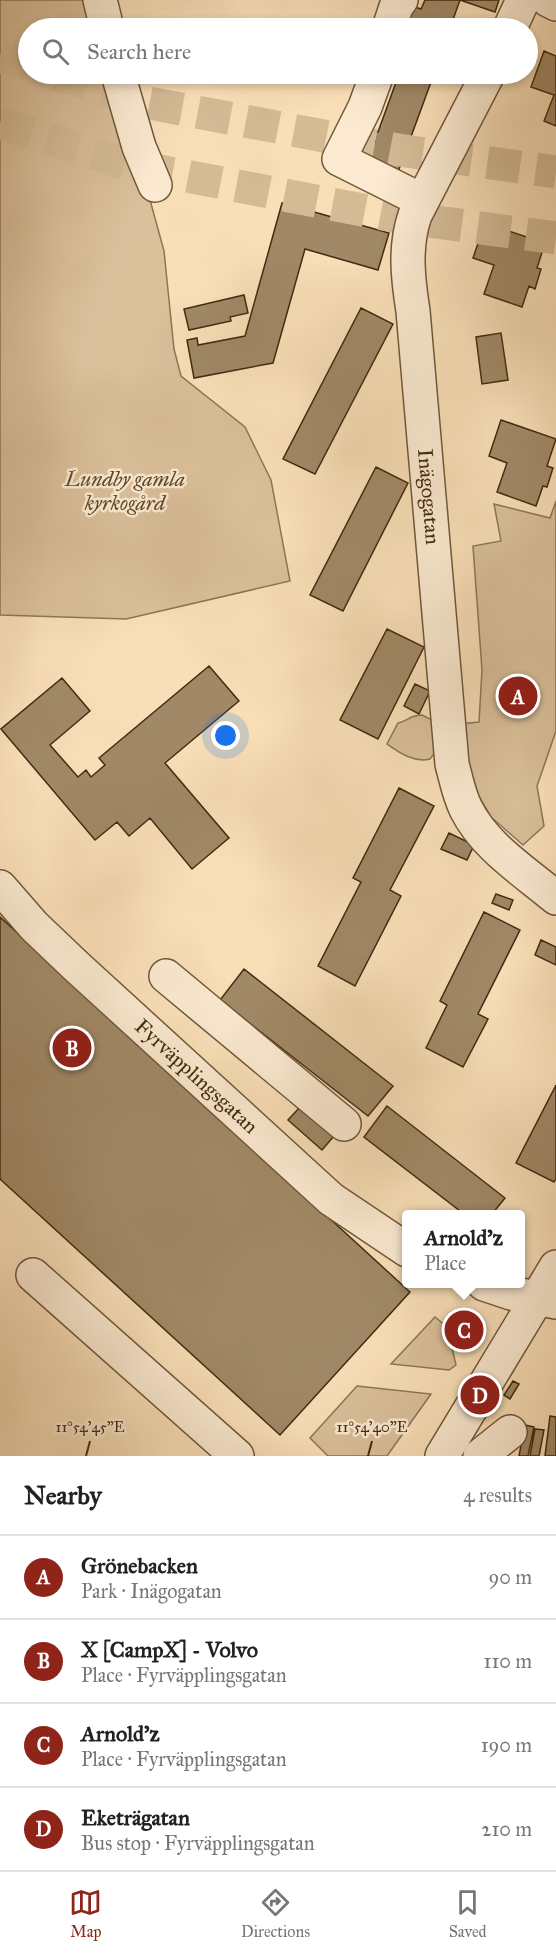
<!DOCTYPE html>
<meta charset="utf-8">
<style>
body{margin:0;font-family:"IM FELL Great Primer",serif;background:#f2f2f2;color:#222}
.you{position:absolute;left:226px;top:736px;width:21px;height:21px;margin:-15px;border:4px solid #fff;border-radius:50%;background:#1a73e8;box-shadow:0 0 0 9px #1a73e833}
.badge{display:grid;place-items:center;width:39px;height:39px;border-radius:50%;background:#8f2418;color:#fff;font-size:20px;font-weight:700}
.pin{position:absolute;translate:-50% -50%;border:3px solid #fff;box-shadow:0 2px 6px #0006}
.popup{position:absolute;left:402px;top:1210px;width:123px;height:78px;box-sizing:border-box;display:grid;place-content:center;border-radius:6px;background:#fff;filter:drop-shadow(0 2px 4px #0005);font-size:20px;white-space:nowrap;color:#767676}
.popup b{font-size:22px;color:#222}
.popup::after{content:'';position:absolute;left:50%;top:100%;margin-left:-12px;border:12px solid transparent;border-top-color:#fff}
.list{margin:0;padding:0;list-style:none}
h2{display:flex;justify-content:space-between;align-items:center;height:78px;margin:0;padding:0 24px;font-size:26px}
h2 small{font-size:20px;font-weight:400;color:#767676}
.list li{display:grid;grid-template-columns:39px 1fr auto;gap:18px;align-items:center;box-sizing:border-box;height:84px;padding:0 24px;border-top:2px solid #e0e0e0}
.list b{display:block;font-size:22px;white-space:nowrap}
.list p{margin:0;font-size:20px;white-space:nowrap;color:#767676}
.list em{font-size:20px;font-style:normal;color:#767676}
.icon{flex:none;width:33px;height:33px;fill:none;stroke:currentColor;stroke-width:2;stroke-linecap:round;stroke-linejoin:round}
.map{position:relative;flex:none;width:556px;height:1456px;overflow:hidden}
.search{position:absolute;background:#fff;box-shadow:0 3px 9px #0003;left:18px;right:18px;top:18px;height:66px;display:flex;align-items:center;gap:15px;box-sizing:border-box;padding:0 21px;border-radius:33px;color:#767676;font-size:22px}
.sheet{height:414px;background:#fff}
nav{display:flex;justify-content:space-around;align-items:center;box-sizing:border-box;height:84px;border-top:2px solid #e0e0e0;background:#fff;font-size:16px;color:#767676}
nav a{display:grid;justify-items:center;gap:3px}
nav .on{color:#8f2418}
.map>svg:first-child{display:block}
.green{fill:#dac09b;stroke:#8e7655;stroke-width:1.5}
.building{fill:#a18967;stroke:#422b0f;stroke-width:1.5}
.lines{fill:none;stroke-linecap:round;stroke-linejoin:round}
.highway-tunnel{stroke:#d4bb96;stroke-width:33;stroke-dasharray:33 16;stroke-linecap:butt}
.minor-casing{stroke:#705839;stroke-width:36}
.minor{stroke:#fbead1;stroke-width:33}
.ticks{fill:none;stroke:#422b0f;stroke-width:2}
.labels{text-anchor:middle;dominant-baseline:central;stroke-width:5;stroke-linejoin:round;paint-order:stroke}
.park-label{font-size:21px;font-style:italic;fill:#60492b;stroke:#fbead1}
.street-label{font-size:21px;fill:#422b0f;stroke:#fbead1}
.ticks-label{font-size:15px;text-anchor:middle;fill:#422b0f;stroke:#fbead1;stroke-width:5;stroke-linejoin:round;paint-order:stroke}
</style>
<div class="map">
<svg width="556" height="1456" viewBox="0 0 556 1456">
<rect width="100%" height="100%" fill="#f9dfb8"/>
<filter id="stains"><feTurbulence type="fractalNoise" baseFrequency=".00333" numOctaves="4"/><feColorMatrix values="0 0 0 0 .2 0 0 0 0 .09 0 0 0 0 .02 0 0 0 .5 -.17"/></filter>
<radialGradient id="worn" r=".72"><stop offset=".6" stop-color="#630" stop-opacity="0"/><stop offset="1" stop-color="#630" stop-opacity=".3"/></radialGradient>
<path class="green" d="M0,0H89L97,28H28V74H110L144,178L164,251L174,349L181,376L245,427L271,480L290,581L126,619L0,615Z
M556,501V731L537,786L544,826L523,845L491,817L470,781L459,724L479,722L482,670L473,546L501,541L494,504L550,518Z
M422,715L432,720L436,751L430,759C414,763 400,753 387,744L398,723C408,721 410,715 422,715Z
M435,1317L447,1327L456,1365L449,1370L391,1364Z
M357,1386L431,1394L387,1456H328L310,1438Z"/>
<path class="building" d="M425,0H460L450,28H415L418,22L404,17L409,5L421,9Z
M460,0H499L495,12Z
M544,51L556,56V126L544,121L554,95L531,87Z
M399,74H434L398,172L368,161L375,141L362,136L365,127L378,132Z
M282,203L389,233L378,270L305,249L273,363L194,378L187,340L197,338L198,345L245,336Z
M485,223L545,243L537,268L541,269L535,289L529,286L522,307L484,294L494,265L473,258Z
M244,295L248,313L230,317L231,321L189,330L184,309Z
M361,308L393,324L315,474L283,459Z
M501,333L508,380L482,384L476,337Z
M501,420L556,439L547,466L553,468L547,487L543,486L536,506L497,492L507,463L489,456Z
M376,467L408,483L343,611L310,595Z
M387,629L424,647L378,739L340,720Z
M209,666L239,701L165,763L229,838L192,869L150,818L129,836L117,822L95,840L1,729L62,678L90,711L50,745L78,777L86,770L91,777L105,765L99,758Z
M415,684L430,691L419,714L404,706Z
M399,788L434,806L390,890L401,896L355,986L318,966L361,882L353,878Z
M449,833L474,845L467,860L441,849Z
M496,894L513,900L509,910L492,903Z
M484,912L520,930L478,1014L488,1019L463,1067L426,1048L447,1005L440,1001Z
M0,917L410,1292L280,1435L0,1179Z
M541,940L556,947V965L535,955Z
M244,969L393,1086L368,1116L220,1000Z
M556,1085V1178L554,1182L516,1163Z
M387,1106L505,1198L492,1214H464L364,1137Z
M300,1107L334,1136L322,1150L288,1120Z
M473,1312L480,1342L455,1348L448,1318Z
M513,1381L519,1384L510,1399L504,1395Z
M550,1416L556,1417V1456H545Z
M525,1425L534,1427L528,1456H519Z
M535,1429L544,1430L539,1456H530Z"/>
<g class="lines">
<path class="highway-tunnel" d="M0,56L28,65
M56,74L149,103L398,150L556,172
M0,123L129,165L399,217L556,238"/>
<g class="minor-casing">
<g id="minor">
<path d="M100,0L107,28"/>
<path d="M548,0L556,4"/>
<path d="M389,28L396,7L401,0"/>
<path d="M510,28L523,0"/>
<path d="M118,74L139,147L155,185"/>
<path d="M377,74L365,107L339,159L421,200"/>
<path id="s1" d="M488,74L415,215C404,247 408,279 413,311L452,764C456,779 459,795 466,809C485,847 524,871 556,898"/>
<path id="s2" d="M0,887L34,926L76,966L331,1199L407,1250"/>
<path d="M166,976L344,1124"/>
<path d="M33,1275L237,1456"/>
<path d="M484,1284L511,1293L556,1302"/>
<path d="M442,1456L556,1267"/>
<path d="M480,1456L510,1432"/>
</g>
</g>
<use href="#minor" class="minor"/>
</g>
<path class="ticks" d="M86,1456L90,1441M368,1456L372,1441"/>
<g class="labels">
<g class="park-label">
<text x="125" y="479">Lundby gamla<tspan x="125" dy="24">kyrkogård</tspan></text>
</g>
<g class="street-label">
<text stroke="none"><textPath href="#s1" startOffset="442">Inägogatan</textPath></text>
<text stroke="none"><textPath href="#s2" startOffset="273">Fyrväpplingsgatan</textPath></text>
</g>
</g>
<g class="ticks-label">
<text x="90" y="1432">11°54'45"E</text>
<text x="372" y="1432">11°54'40"E</text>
</g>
<rect width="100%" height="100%" filter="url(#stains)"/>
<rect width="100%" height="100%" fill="url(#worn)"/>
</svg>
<div class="you"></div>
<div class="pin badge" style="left:518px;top:696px">A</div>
<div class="pin badge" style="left:72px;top:1048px">B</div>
<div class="pin badge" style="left:464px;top:1330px">C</div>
<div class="popup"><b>Arnold’z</b>Place</div>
<div class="pin badge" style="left:480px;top:1395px">D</div>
<div class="search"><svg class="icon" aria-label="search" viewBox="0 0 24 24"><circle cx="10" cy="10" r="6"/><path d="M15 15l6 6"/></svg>Search here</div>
</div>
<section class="sheet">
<h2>Nearby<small>4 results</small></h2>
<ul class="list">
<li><span class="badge">A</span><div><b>Grönebacken</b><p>Park · Inägogatan</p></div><em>90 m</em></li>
<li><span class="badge">B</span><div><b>X [CampX] - Volvo</b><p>Place · Fyrväpplingsgatan</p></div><em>110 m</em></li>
<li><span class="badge">C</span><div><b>Arnold’z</b><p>Place · Fyrväpplingsgatan</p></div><em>190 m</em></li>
<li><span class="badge">D</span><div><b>Eketrägatan</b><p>Bus stop · Fyrväpplingsgatan</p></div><em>210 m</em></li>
</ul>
</section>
<nav>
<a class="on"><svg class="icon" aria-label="map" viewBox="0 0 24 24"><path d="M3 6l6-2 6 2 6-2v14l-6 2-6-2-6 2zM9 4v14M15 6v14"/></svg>Map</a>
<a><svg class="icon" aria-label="directions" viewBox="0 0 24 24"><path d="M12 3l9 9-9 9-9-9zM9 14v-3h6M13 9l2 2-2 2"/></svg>Directions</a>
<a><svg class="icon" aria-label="saved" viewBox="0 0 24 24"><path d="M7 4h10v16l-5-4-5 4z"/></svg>Saved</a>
</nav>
